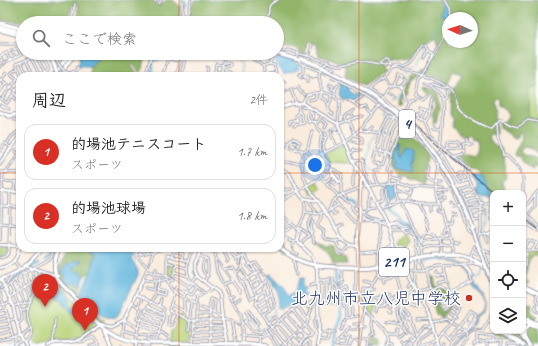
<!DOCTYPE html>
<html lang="ja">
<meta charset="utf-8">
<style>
body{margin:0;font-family:Caveat,"Klee One",sans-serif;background:#f2f2f2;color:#222}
.controls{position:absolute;right:12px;bottom:12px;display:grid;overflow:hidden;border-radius:8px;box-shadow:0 1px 3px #0004}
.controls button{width:36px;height:36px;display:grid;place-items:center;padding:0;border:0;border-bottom:1px solid #e0e0e0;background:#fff;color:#222;font:20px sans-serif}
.compass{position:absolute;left:442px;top:12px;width:36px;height:36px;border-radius:50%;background:#fff;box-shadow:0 1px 3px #0004;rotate:273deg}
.you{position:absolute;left:315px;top:165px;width:14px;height:14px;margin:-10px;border:3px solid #fff;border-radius:50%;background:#1a73e8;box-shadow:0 0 0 6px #1a73e833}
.badge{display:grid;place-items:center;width:26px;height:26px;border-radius:50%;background:#d93025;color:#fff;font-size:13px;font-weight:700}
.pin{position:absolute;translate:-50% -33px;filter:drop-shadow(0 1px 2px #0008)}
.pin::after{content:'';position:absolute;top:21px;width:14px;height:12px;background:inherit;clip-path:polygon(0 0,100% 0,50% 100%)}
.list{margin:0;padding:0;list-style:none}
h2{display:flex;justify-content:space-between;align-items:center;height:52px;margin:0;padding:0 16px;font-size:17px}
h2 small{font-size:13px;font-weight:400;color:#767676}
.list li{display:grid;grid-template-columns:26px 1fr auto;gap:12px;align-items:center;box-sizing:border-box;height:56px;margin:0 8px 8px;padding:0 8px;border:1px solid #e0e0e0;border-radius:12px}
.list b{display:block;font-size:15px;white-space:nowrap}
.list p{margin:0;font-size:13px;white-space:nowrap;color:#767676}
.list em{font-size:13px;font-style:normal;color:#767676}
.icon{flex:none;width:22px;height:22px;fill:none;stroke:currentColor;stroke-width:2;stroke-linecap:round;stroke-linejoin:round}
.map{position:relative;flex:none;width:538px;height:346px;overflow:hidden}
.search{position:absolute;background:#fff;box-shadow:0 1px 3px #0004;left:16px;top:16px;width:268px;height:44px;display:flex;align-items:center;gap:10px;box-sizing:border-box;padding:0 14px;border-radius:22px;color:#767676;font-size:15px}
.panel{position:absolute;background:#fff;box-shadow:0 1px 3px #0004;left:16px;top:72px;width:268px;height:180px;border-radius:12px}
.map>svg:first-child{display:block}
.green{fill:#b8d379;stroke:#6a816c}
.forest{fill:#92b569;stroke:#567264;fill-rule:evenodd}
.water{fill:#5eb5db;stroke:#3c729c}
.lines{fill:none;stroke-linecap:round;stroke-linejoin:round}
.stream{stroke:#5eb5db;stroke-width:1}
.river{stroke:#5eb5db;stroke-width:2.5}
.street-tunnel{stroke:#cdc6c4;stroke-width:1.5;stroke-dasharray:1.5 1;stroke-linecap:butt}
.street-casing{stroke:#8a8e9e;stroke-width:3}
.secondary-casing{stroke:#8a8e9e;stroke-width:4}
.primary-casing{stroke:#8a8e9e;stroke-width:4.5}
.highway-casing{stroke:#8a8e9e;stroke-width:5}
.street{stroke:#fff;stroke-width:1.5}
.secondary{stroke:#fff;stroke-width:2.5}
.primary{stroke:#fff;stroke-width:3}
.highway{stroke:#fff;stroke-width:3.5}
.rail{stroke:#1b2f5e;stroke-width:1}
.street-bridge-casing{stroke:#8a8e9e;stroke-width:3;stroke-linecap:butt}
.highway-bridge-casing{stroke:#8a8e9e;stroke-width:5;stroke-linecap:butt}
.street-bridge{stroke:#fff;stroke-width:1.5}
.highway-bridge{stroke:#fff;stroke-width:3.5}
.grid{fill:none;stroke:#e8590c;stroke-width:1;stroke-opacity:0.55}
.poi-dot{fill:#c8321e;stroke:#fff;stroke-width:1.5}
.labels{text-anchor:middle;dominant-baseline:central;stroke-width:3;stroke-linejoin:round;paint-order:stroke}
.shield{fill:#fff;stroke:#5f6d8e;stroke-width:1}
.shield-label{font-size:16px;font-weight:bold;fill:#1b2f5e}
.poi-label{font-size:17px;fill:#1b2f5e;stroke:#fff;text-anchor:end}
</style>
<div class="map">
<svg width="538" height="346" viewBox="0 0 538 346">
<rect width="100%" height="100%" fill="#fff"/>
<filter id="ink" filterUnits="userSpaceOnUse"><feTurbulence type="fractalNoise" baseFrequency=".025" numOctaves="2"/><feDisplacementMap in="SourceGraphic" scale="8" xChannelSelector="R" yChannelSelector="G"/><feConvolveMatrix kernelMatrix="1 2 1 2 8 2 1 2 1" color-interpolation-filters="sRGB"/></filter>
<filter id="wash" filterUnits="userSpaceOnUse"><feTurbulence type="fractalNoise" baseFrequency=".012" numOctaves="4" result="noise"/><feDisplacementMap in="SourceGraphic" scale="16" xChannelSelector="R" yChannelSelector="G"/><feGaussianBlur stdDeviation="0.9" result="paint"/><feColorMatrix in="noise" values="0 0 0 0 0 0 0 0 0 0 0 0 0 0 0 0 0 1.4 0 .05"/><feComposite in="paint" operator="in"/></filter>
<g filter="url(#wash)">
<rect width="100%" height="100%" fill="#f9ecdd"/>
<path class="green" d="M538,86V119L537,121L529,117L531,102L529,89Z
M345,143L353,162C345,165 340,161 334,163L333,162H328L324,158V154Z
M317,181L322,188L313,194L308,186Z
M403,233L408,240L403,247L397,244L394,246L393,242Z
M0,246H9C8,253 7,256 0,258Z
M529,251L538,252V255H532C529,259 526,268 527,273L525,279L529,282L527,286L523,284V276Z
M168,263L176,265L173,277L170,274L167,275Z
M51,276C63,280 86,315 96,326L91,332L78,339L63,342H54L47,346H35L37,339C32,331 28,322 28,313C28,304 43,280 51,276Z
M307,303L312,304L309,314L301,304Z
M367,303L377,305L373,317L365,310Z
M179,316L186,320L185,323V331L189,332V342L188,346H170L171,331L175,329L174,328Z"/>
<path class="forest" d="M0,0H153L154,2L161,5L166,0H173L180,6C180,13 179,18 174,23H77L78,6L75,4L72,7L66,23H26L0,20Z
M194,0H538V86L529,89L531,102L529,117L537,121L538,119V155C533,151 530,147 523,147L520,152L524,155L538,159L535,162L538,166H535L532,170L522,162L519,156H515L514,155C516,146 524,142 521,132H519L518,137L513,139L508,133L499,128V122H504L508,116L507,111L498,106V98L496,97L493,100L495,111L496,134H490L488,137C490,143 495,147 501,148L505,164L506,178L502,181C502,187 506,189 508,193H493V203L492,197L490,196L480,175L476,171L470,169L457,156L465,154L475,156C478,152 479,144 476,140L471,139L470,136L467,135L464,138L452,127L453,120L450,114L451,94L462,74L453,71L447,86L443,85V79L420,73L421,70H428L439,47L436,37L433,35L420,45L412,56L405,60L386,58L380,62L383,72L363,86L345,76L346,68L344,63L319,56L315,44L306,42L304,58L299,57L300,50L291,47L277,49V23H188ZM448,18H472V42H448Z
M113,53H146L143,69L141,72H139L133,64L131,65L138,76H90V66L98,57L101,55H110Z
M252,53H268L274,55L271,61L255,56Z
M417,75L418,78L411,80L406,95L400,98V101L402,105L398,107L397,101C401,94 407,84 409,77Z
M423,87L433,89L439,93L440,110L438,113L436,123H432L434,121L432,114L436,105L434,95L428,93L422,88Z
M401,138C406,139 411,142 415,138L429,154L423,172L425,180L424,186L417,181L410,179L407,176H401L393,169V160L391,159C391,152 395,146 397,140H399ZM397,145H400L401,157L402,159L406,149L414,154L412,167L413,171L412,172L396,169L395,167L398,165L397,161L394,157L398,150Z
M280,236L285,238L288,249L286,251L280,245Z
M315,238L319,242L326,246L329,245L334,246L336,255L345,257L347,264H333C331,250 320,250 315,238Z
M71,248H90V252H96L91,271L85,276C82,274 77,273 74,271V268L81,262V260L74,261L71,265H68L69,286L73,282L81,286L79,291L90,306L105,321L103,323L100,322L97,319L73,291L61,278L59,268L64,258V252Z
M432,277H434L436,288L439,287L447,290L449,294L445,295L446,299L439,300L441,303L437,305L438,307H440L441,311H444L449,306L450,307L443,316L442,318L443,319H441L439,315L436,314L432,299L435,297L431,291L432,289L430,288Z
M523,296L528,304L531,303L532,305L531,310L533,315L538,316L535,321L534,326L538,329V346H520L509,339L508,340C498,337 492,336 493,324V331H523Z
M374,330H376V332H378V338L382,339V346H374L373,344L375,337Z"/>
<path class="water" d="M440,2C445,3 447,9 449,14L446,17L440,14L442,9Z
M81,53L101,55L90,66H80L78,65L80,59L79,55Z
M280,55L297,61L296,62L299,64L300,69L284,74L275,62L276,58H279Z
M339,83H341L348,86V90L353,95L356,94L359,92L362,94L359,99L354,102L341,98L339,94L341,84L338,85Z
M398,144L400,145L401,157L402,159L406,149L414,151L412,167L414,171L413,172L394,168L398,165L394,155L398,150Z
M472,176H482L492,198L479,197L477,192C481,184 474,182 472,176Z
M397,184L396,198L389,201L387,185Z
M90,248H120L122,252L125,248H134L133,256L132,259L138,271V275L117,317C103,321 88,302 81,292L91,271L96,254L95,252H90Z
M439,258L458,262L466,266L471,274L473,281L483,296L485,301V308L483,312L476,317L473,324L466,332L457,338L451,346H450L456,337L463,333L471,326L475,316L483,311C489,297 478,296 473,286C470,280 472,272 465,267C457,261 447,262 438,259Z
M81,260L80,263L74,269L77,272H81L85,276L81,286L73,282L69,286L62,271L66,264L70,265L74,261Z
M271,274L285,288L287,295L289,296L294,293L300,278H304L302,283V287L306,288L302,292L306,296L297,298L291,306L284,307L281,310L277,308C282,290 276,289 268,275Z
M51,281L63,288L71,298L70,305L72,308H78L82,313L80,315L70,311L62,300L44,291Z"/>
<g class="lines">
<path class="stream" d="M241,53L239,61L242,67L241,76
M404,82L405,73L407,69L415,68L420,57L424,52V42L435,34L442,17
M330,94L331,91L328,89V84L332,78
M389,103L398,97L397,88L401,84
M329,111L333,115L336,121
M322,136L323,132L331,128L335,124
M321,145L322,154
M379,184L376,174L367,165C366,156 371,149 370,141L384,124V111
M380,185C388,189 386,196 387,204
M482,233C482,231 484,230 485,228C492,218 486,206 483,197
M479,237L480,243L487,261L486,263
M293,250L308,261
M473,278L476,277L478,278L481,276L483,268
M526,286V283L523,279L527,269
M265,317L274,315L273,310L274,308
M267,329V323
M10,346L14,344"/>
<path class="river" d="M180,23L182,20L185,0
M150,76L153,69L152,61L163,58V53
M0,163L10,150
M342,194L348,202L355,203L358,206
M387,204L389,210L395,213L399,221L406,223L416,237L417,245
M361,212L368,218
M375,220L382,222L386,224H388
M398,224L402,228L409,227
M45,261L51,255L52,248
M423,263C426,259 436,258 441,259
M0,290L22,273L39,264
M332,346L333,340L337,326L341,316L340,290L336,284L335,271"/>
</g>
</g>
<g filter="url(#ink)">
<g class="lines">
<path class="street-tunnel" d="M450,183L454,177"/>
<g class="street-casing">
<path id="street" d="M445,0L450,8L451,18
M155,2L156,0
M159,4L161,0
M71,23L75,4
M178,23L182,19V0
M181,23L188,11L191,0
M263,23C264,21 266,20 267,18C272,11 263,6 278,0
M0,44H23
M11,50L15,57
M6,53L10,60
M35,53L46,76
M56,53L57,62
M213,53L230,58L232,57L233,53
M247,53L253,59L263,66L265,76
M277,53L288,50L337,65H343L358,61L391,67
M298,53V61L301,64C330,73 356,88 380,107C388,113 397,118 404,125C435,154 456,191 468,231L473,234
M307,55L310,54L312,45
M0,56L17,48L21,55L6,62L0,67
M31,58L40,76
M168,58L180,62L178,70L174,76
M425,58L428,51
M26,60L34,76
M38,60L42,57L48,67V71L40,75
M0,61L2,60L0,56
M21,62L28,76
M303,64V73L300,74V77L308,78
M325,64L334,69
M223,65L216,64L215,71L230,72
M378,65L385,60H388L391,67C411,71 432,76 449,88C455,92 455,102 458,107C464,117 479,124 489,128H492L500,119L511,125L518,127L528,120L538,122
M263,66L269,64L275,54
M323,66L328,61
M207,67L208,76
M222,67L230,66V64L223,62
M18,68L11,73L12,75L20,81
M320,70L319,76L322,92
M65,72C69,74 75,72 78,68L77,67
M308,75V81
M22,76L16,64L36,56
M144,76L153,53
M162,76L170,53
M180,76C185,68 183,61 186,53
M221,76L224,57
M265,76L276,72L274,65L269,64
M312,77L318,76
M384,78L390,86
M0,79L20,93
M0,81L6,73
M280,82L284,81L285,82
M425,83L430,85
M330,85L333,86L332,89L335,90
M394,85L399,75L403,77
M400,86L405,82V79
M291,90L296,103
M369,90L374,85L384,78L397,66C400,66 404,67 407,66C415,63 419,52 423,45H426L429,51L433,53L431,60
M370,90L385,100L400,114H402L408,100
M0,91L6,83
M387,91L394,96
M321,92V98L326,100L328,104
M280,93L298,87L299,90L304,95
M416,94L423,100L427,96
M331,95V100L328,107L330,112L333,114
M12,96L20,102
M335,96V90L338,85
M0,98L7,103L20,85
M432,98L429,116L425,122L431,136L440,142
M2,99L17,79
M310,100L316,98V93
M382,100C386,91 391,81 402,87L404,97L408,100
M408,100L415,98L419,79L423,75L443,39L445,28L448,25
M441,100L445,98L446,91
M339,101H343L347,100L354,102L364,95
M352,102L361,108L367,107
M302,103L307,95C321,91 330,91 340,102L338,124L355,118L349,113L344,117L346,121
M0,105L9,109
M302,107L309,108L311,113
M419,107L430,112
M368,110L372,114
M350,113L354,110
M414,115L418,112V118L425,121
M355,118L362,116
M297,119L300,124L304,123L301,114L299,111
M421,119L425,110
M14,120H20
M321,120L327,124L325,128
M309,121L318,122L322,115
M349,121L352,126L355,135L362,138V143H358L350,140
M315,122L318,128L322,132C320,143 318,154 327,164
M497,122L498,138L502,149L503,156H507L519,168L523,178V191L525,196L523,199
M309,123L307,114L312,113L314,122
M290,124V121L297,119L296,116L299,111L298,104
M294,126L299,124
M434,126V128L441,129
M331,130L332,136L337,147
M359,130L379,133
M334,131L340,132
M387,131H385L383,133L384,136H387L389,134L387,131L394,119L389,117L380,133L373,159V163L383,164L392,134L399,121
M368,132L372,127
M280,133L283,146H289L293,149L301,150L306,162
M325,133L327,136L326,138
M323,137L326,138L323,145L325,152
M467,139L468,140V143
M291,140L298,145
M7,144L11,137L20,130
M440,144L466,166L465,174
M289,146V141L293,138L300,142L296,149
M445,149L448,147L461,148L459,142L448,141V147
M301,150L307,151L311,156L308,161L311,169L318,171L327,185L339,196
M354,150L360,151
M375,150L391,154L403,125
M0,151L5,143L19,154
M307,151L312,131
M439,152L442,153L460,183L469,180
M350,153L353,152L354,149
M323,154L324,158L330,164L332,172L341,184V192L346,198
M439,154C441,141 445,105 440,94C438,91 434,89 431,86L433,84L444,88L447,87
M380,156L385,136
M454,157L465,153L463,144L468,143L469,145H472
M354,161L362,160L364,171L371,185
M0,162L20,135
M282,162L303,163L346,142L359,130L380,105
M302,163C302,178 308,188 317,200
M438,163L436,183V195L454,254
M0,165L20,137
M322,167L327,164
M428,167L426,179L434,183H442
M331,169L335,170L342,175L341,180L339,181
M388,169L391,159V154
M317,170V167L324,161
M325,170L329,171L331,169
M374,170H379V164
M0,172L20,173
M6,172L19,154
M460,173L464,182
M375,175L378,184
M392,176L401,178L400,182
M456,176L460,173L466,174L481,204V230L471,255V263
M280,177L281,171
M0,181L20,182
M325,181L328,180L332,174L335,178
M391,183L392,171
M397,183L398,201
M327,185L335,178L339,183L335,185L331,181
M386,185L389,205
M353,186V178L356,169
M472,186L461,190L469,206L480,202
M280,188L288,197
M397,189L410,193
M287,190L291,189
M436,191L448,192
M14,192L15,182
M371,192L368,203L367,209C364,211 360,212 356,213L352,208V203C354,204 359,206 360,208C362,211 362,214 365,216C370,220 378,219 384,222L386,221
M280,195L287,191V190L280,188
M464,195L474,192
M340,196L347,202L352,203V202
M437,197L444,195L445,199L439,201
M309,200L316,213
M334,200L354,222L357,223
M376,201L383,199V190H384
M404,201L401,205L405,211L412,227L422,241L424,256
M408,201L413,187
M467,201L477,197
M280,202L321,177
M451,203L453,207L459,206
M481,203H490L492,220
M523,203V205
M419,205L423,212L428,229L422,241
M0,206L20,207
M368,208L374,207
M379,208L400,201H408L419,204H439
M481,208L470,209L474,221L481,220
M523,209L538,191
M330,210L338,205
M331,210L334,214L336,213
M437,210L438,212H441
M481,210H485
M430,211V205
M523,211L538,226
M306,212L317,214L329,211L332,202L339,196L366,186L400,182L413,187L443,189
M280,213L298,229L296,240L292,245L293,252L297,254
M321,213V218L317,224L318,227L324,231L323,237C329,242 335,242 342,240
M481,213L486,214
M472,214H481
M312,217L308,226L314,243
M527,217L535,206V195
M359,222L374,221L388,226
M378,222L380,250
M524,222L538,231
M0,223L20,225
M445,223H450L452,214L456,215
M387,224L395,222L403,227L406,226
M387,225L395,224L402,229L408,228
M283,226L285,231L291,228
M280,228L290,223
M336,228L342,225
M298,229C304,218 307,211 304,199
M389,230H402L405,233L411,232L415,237L419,256
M523,230L525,223
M299,231H300V228L307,233L309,236
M310,233L312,232L311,227L313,221
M427,233L435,235L436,238
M443,233L444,229L447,228
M485,234L488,242
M489,234L493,240
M282,235L290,239L289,241L294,242
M479,235L489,234L493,232
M440,238L442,254
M0,240L3,172
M451,240L458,242
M297,241L300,231
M336,241L342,254L351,245
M422,241L450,237
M300,244L308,236
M137,248V257L148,267
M155,248L143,279C152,282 158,282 167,279
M175,248L183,250L207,248L210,250L240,292
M193,248C187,261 183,273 194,284C197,288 201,289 204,293
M217,248L215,260L217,272L232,302L241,313L243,346
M222,248L228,260L227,262
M228,248L236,260L244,256
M235,248L240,258
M240,248C244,256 249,261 254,269C263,281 266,296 270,310
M423,248L451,244
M523,249L529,241L537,243L532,251
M480,250L484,251L490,268
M523,250L538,251
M59,251L66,248
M473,251L480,255L485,254
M485,251L491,253
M147,252L149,248
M359,252L384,250L393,245
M140,254L142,248
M137,255L167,248
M198,255L207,259C209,268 209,275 204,282
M172,256L174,251L183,254L182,259
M244,256L241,267L254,290L257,296L256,305L259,309L267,322L287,346
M0,258L6,256L9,252L10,192
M523,258L526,259L523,274
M205,259C201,266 201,271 208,276
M421,259L425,270
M294,260L296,275
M14,261L21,270
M167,262L186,268
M239,264L240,258
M250,264L248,266L252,271L255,269
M177,265L173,276L190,287
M251,265L256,263L262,269
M465,265L473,276
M381,267L382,270H425L439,266L462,265L471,263L480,265
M242,268L236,273L251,299L264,291
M37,269L43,282
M225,269L233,268L236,272
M356,269V292L357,296L360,295L361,302
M31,270L35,281
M395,270L394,274L397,277L405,308L401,312L403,321L413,337
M416,270L417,262L416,260
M147,271L167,276V255L187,261
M175,272L188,276
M437,272V276L445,275
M25,273L35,295
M378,273L380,276V277
M167,276C168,293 181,296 195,304L197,297L210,291L212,287
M167,276L173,280L168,282
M15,280L25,303
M318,280H327L332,278L333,279L334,298L333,303
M324,280V302
M329,280L330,302
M489,280L486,272L493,264
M364,281L372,283
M154,282L156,269
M241,282L260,271L266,275L267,278L275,306L262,315
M384,282L383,279L392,277L394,274
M437,283L446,281
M10,284L21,311
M223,284L232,281
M251,284L259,279
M334,284H335L338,288V298
M340,285L343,283L341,275L342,269
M414,285L415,277L414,270
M310,286L316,284
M408,287L411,283
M146,288L153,290L156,282
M430,288L432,290L439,286L447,290
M0,289L7,284L12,276
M371,289L373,290L374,289
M254,290L268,281
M418,291L430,288L428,282V269
M0,292L5,289L22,274L48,260L51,257L54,248
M453,292L472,282L469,272L462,265
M537,292L536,300L538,302L535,310L538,312
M157,293L164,295L165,291L157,289
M0,294L6,310L13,337
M135,294L163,308
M389,294L392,300
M368,296L378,298
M229,297L233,296
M9,298L41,277
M405,298L408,294L412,292L414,288
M402,299L405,298L409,305L417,308
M438,299L442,304L447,303L449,305L454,303
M367,300L363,299V288L370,289
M132,302L141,309L137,319L140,320
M319,302L349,303L352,310L351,317
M367,302L378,304
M233,303L240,298
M257,303L272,294
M388,303L390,306V312L392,313
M398,303L397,304L399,319L401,322
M0,305L11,303
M171,305L184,311
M13,306L31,302L20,276
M138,306L143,297
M159,306L161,299
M297,306L309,320
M385,306L398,295L401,294
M202,308L222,317
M452,308L457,312
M259,309L267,304
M145,310L163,319
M292,310L311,333V336L305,337L299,346
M364,310C375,321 392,328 386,346
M404,310L410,316V319
M444,310L449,305
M0,311L6,310
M376,311L380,296L386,297L385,306H378
M402,311L407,319H410L416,334
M171,313L169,317L168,325H172L177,315
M449,313L456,318
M162,314L164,309
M197,314H209
M143,315L161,324
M287,315L305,336
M319,316L317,317C313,322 314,328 318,333H334
M357,316L346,318V311L343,303L344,301L342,290L347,287L351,299L354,302L366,304
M0,317L8,315
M184,318V296L197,276
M141,319L160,328
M281,319L301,342
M464,319L467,321
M194,320L190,321L169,310L176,287L192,295L197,287
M197,320V305
M231,320L236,346
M417,320L430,319
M245,321L251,331L259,333L264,329L276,346
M0,322L15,319
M387,322L389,321L399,323L401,322
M433,322L446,319L465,332L468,335
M491,322L493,317
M267,323L275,317L279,321
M276,323L295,346
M399,323L405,331
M17,324L20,322L22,320L21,311L28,308
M139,324L159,333H163L169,338V343
M354,324H362
M194,325L224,326
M241,325L250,317
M255,325L258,323L248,310L246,312L247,313L260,332
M362,326L366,327
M0,328L10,326
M396,328L395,333L397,336L402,332
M123,330L137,334L158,336L164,315L148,306
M189,330L190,321L191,302
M340,330L346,318
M350,330H357L362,324
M194,331H225
M441,332L445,334L452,342
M467,332L473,325L476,319L474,318
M387,333H395
M0,334L11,331
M149,335L148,340H157L158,336
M241,335L262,337L268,334
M371,335L374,334L372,325L373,317
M478,335L494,336L493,341
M123,336L124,320L138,328
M15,337V346
M21,337L31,329C29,324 26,316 28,310C29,301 43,278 53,275
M193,337H226
M258,337L260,345
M420,338L433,329
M436,338L438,337L441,332L451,322L459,308L454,304C455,290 444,281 444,266
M448,338L459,327L470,310L476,314L471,325L463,333L456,336L449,346
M318,339L327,341L329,332
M340,339L349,327
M362,339H369L368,346
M0,340L20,336
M400,340L402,342L409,337L411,340
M418,341L421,346
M79,342L85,341L94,337L100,346
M136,342L139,323L156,293L161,274
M387,342L391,343V346
M402,342L404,346
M24,343C28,339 33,336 31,330
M53,343L55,319
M417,343L418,346
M477,343V331
M16,344L22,341
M193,344L194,320H231L240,326
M336,345L346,346
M90,346L98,343
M121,346H122
M143,346H149
M210,346V299L215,301L214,313
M279,346L268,330L301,303
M282,346L307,324L315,295L318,293
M303,346L307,340L309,343V346
M336,346L337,341L340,339L347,340
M345,346L348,337L360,342
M350,346L353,339
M359,346L363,314L370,289L378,274L377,263L379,251
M371,346L372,345
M406,346L410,342
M412,346L410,342L420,330L425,326L430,327L432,324
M421,346L436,339
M433,346L437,341
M442,346L443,343
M461,346L466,341L468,335L474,331L483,330L490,319L493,309
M474,346V344C483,340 492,341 501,341V346
M487,346V341
M507,346V344H518L519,346"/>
</g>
<g class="secondary-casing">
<path id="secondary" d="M280,108L290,104L302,103L338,124L353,161L375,199L387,224L394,248L407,265L409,278L430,315L438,346
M283,146L281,169L289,173L299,193L303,198L318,201L334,225L343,240L351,245L357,246
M0,191L20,192
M297,241L311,255L317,268L319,333L317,346
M0,245L20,246
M202,248L195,263V271L198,277L218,292L220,296L222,317L227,344
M26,266L58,276
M0,268C23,263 19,244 20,226
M359,269L357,238L361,180L363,177
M1,279L13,306L20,336L26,346
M48,346C54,341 63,343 70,342C83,341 90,332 100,325L103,324L112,326L124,320L143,279
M136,346V342"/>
</g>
<g class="primary-casing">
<path id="primary" d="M0,279C18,274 31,263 42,248
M104,330L112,346"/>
</g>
<g class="highway-casing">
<path id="highway" d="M0,23L23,29
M0,27L23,33
M0,30L23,36
M49,53L55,67
M99,53H109
M300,58C348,76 405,112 435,154C452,177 463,203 474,230
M54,76L64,61L72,53
M62,76L66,65L76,53
M0,112L9,116L20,114
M59,248C55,258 52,272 59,281C64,288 71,292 76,299C99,326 110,340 147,343L253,344L265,346
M280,248C299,265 319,267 343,267C352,267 361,268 371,267C390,264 409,259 428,256C440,255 453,252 465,256C476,259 484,267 493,274
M523,286L538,293
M523,317L538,324
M523,321L533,325
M497,331C504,339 514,336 523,346
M518,331L524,340
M501,333L506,334L510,331
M529,346L524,337V331L528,326L538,327"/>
</g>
<use href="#street" class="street"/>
<use href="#secondary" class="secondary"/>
<use href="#primary" class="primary"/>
<use href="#highway" class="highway"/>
<path class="rail" d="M413,123L443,150L495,193
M523,217L538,229"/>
<g class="street-bridge-casing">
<path id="street-bridge" d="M57,62L65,72"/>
</g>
<g class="highway-bridge-casing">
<path id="highway-bridge" d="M275,53L299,60
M55,67L57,74
M472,230L493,285"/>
</g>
<use href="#street-bridge" class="street-bridge"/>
<use href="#highway-bridge" class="highway-bridge"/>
</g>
</g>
<path class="grid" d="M179,0V23M359,0V346M179,53V76M0,173H20M280,173H538M179,248V346"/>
<circle class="poi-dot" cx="469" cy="298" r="4"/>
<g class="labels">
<g class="shield">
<rect x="399" y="110" width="16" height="28" rx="3"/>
<rect x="379" y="248" width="30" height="28" rx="3"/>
</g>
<g class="shield-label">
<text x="407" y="124">4</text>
<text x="394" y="262">211</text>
</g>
<g class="poi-label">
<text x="461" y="298">北九州市立八児中学校</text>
</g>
</g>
</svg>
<div class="controls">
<button>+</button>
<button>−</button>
<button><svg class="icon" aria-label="locate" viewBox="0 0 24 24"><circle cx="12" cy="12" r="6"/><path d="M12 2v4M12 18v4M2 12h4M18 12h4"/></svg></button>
<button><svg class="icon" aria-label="layers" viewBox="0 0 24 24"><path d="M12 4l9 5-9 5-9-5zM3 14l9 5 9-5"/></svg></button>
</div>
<svg class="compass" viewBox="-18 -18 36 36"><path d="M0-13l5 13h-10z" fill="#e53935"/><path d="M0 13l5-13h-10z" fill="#767676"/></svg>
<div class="you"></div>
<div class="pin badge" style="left:85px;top:331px">1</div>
<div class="pin badge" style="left:45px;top:307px">2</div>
<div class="search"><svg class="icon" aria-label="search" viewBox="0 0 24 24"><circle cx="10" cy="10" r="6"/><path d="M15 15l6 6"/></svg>ここで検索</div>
<section class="panel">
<h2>周辺<small>2件</small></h2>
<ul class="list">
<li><span class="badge">1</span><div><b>的場池テニスコート</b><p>スポーツ</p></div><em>1.7 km</em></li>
<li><span class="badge">2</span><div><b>的場池球場</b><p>スポーツ</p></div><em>1.8 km</em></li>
</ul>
</section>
</div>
